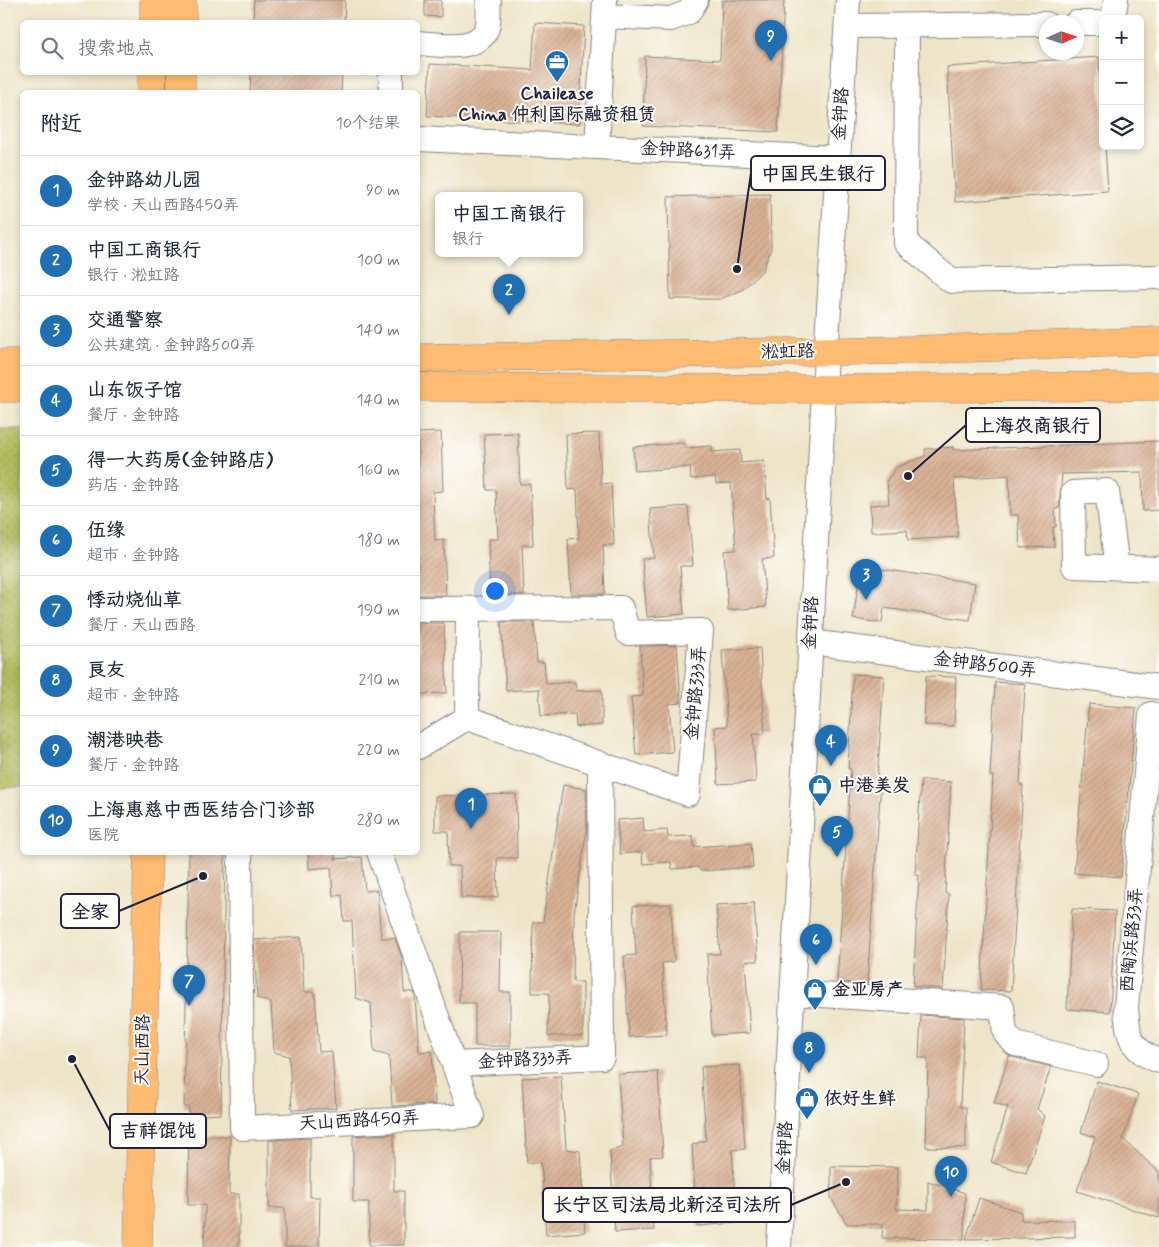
<!DOCTYPE html>
<html lang="zh">
<meta charset="utf-8">
<style>
body{margin:0;font-family:Mynerve,"LXGW WenKai TC",sans-serif;background:#f6f6f7;color:#1f2937}
.controls{position:absolute;right:15px;top:15px;display:grid;overflow:hidden;border-radius:8px;box-shadow:0 2px 8px #0003}
.controls button{width:45px;height:45px;display:grid;place-items:center;padding:0;border:0;border-bottom:1px solid #e0e1e3;background:#fff;color:#1f2937;font:25px sans-serif}
.compass{position:absolute;left:1039px;top:15px;width:45px;height:45px;border-radius:50%;background:#fff;box-shadow:0 2px 8px #0003;rotate:87deg}
.you{position:absolute;left:494px;top:590px;width:18px;height:18px;margin:-12px;border:4px solid #fff;border-radius:50%;background:#1a73e8;box-shadow:0 0 0 8px #1a73e833}
.badge{display:grid;place-items:center;width:32px;height:32px;border-radius:50%;background:#1f6fb2;color:#fff;font-size:16px;font-weight:700}
.pin{position:absolute;translate:-50% -41px;filter:drop-shadow(0 1px 2px #0008)}
.pin::after{content:'';position:absolute;top:26px;width:18px;height:15px;background:inherit;clip-path:polygon(0 0,100% 0,50% 100%)}
.popup{position:absolute;left:435px;top:192px;width:148px;height:65px;box-sizing:border-box;display:grid;place-content:center;border-radius:8px;background:#fff;filter:drop-shadow(0 1px 4px #0005);font-size:16px;white-space:nowrap;color:#747a83}
.popup b{font-size:19px;color:#1f2937}
.popup::after{content:'';position:absolute;left:50%;top:100%;margin-left:-10px;border:10px solid transparent;border-top-color:#fff}
.list{margin:0;padding:0;list-style:none}
h2{display:flex;justify-content:space-between;align-items:center;height:65px;margin:0;padding:0 20px;font-size:21px}
h2 small{font-size:16px;font-weight:400;color:#747a83}
.list li{display:grid;grid-template-columns:32px 1fr auto;gap:15px;align-items:center;box-sizing:border-box;height:70px;padding:0 20px;border-top:1px solid #e0e1e3}
.list b{display:block;font-size:19px;white-space:nowrap}
.list p{margin:0;font-size:16px;white-space:nowrap;color:#747a83}
.list em{font-size:16px;font-style:normal;color:#747a83}
.icon{flex:none;width:28px;height:28px;fill:none;stroke:currentColor;stroke-width:2;stroke-linecap:round;stroke-linejoin:round}
.map{position:relative;flex:none;width:1159px;height:1247px;overflow:hidden}
.search{position:absolute;background:#fff;box-shadow:0 2px 8px #0003;left:20px;top:20px;width:400px;height:55px;display:flex;align-items:center;gap:12px;box-sizing:border-box;padding:0 18px;border-radius:8px;color:#747a83;font-size:19px}
.panel{position:absolute;background:#fff;box-shadow:0 2px 8px #0003;left:20px;top:90px;width:400px;height:765px;border-radius:8px}
.map>svg:first-child{display:block}
.green{fill:url(#green-dots);stroke:#686e4c}
.building{fill:url(#building-hatch)}
.lines{fill:none;stroke-linecap:round;stroke-linejoin:round}
.minor-casing{stroke:#888381;stroke-width:26}
.major-casing{stroke:#888381;stroke-width:29}
.minor{stroke:#fff;stroke-width:24}
.major{stroke:#ffbb71;stroke-width:28}
.labels{text-anchor:middle;dominant-baseline:central;stroke-width:4;stroke-linejoin:round;paint-order:stroke}
.poi-label{font-size:18px;font-weight:bold;fill:#22223b;stroke:#fdfcf7;text-anchor:start}
.street-label{font-size:18px;fill:#22223b;stroke:#fdfcf7}
.leader{fill:none;stroke:#22223b;stroke-width:2}
.callout-dot{fill:#22223b;stroke:#fdfcf7;stroke-width:2}
.callout{fill:#fdfcf7;stroke:#22223b;stroke-width:2}
.callout-label{font-size:19px;text-anchor:middle;font-weight:bold;fill:#22223b}
</style>
<div class="map">
<svg width="1159" height="1247" viewBox="0 0 1159 1247">
<defs>
<pattern id="green-dots" width="8" height="8" patternUnits="userSpaceOnUse" patternTransform="scale(1.25)"><rect width="8" height="8" fill="#afbb5d"/><path d="M2 2h.1M6 6h.1" fill="none" stroke="#96a052" stroke-width="1.8" stroke-linecap="round"/></pattern>
<pattern id="building-hatch" width="6" height="6" patternUnits="userSpaceOnUse" patternTransform="scale(1.25)"><rect width="6" height="6" fill="#d9b194"/><path d="M-1 1l2-2M0 6l6-6M5 7l2-2" fill="none" stroke="#ba9880"/></pattern>
</defs>
<rect width="100%" height="100%" fill="#fdfcf7"/>
<filter id="ink" filterUnits="userSpaceOnUse"><feTurbulence type="fractalNoise" baseFrequency=".02" numOctaves="2"/><feDisplacementMap in="SourceGraphic" scale="10" xChannelSelector="R" yChannelSelector="G"/><feConvolveMatrix kernelMatrix="1 2 1 2 8 2 1 2 1" color-interpolation-filters="sRGB"/></filter>
<filter id="wash" filterUnits="userSpaceOnUse"><feTurbulence type="fractalNoise" baseFrequency=".0096" numOctaves="4" result="noise"/><feDisplacementMap in="SourceGraphic" scale="20" xChannelSelector="R" yChannelSelector="G"/><feGaussianBlur stdDeviation="1.12" result="paint"/><feColorMatrix in="noise" values="0 0 0 0 0 0 0 0 0 0 0 0 0 0 0 0 0 1.4 0 .05"/><feComposite in="paint" operator="in"/></filter>
<g filter="url(#wash)">
<rect width="100%" height="100%" fill="#eee4c7"/>
<path class="green" d="M0,429H22V787L0,788Z"/>
<g id="blocks">
<path class="building" d="M254,0H345L344,22H253Z
M425,0H441V17L425,16Z
M722,0H784L778,132L643,126L645,56L720,60Z
M535,23L584,26L579,124L427,116L430,64L532,70Z
M1099,57L1103,146H1105L1108,191L955,202L947,67Z
M251,72H342L341,92H250Z
M770,194L771,248L763,270L742,290L720,299H670L668,197Z
M441,432L443,491L433,492L435,541L444,540L446,595H418V433Z
M518,433L520,484H530L533,545H522L524,595H490L488,539H498L496,490H487L484,434Z
M599,433L601,484L611,483L614,545H603L605,594H571L568,539L579,538L577,489L568,490L566,434Z
M1159,441V510L1143,511L1142,472L1062,474L1059,508L1055,509L1056,527H1053L1054,547L1020,548L1018,515H1010L1009,475L954,479L958,537L908,540L907,530L871,532L870,505L889,504L887,480L897,467L925,456V449L953,447V450Z
M683,443L685,448L712,446V452L740,450L741,463L764,461L767,499L770,498L774,558L762,559L766,607L728,610L724,551L736,550L731,483L716,484L715,477L691,479L690,467L635,471L633,447Z
M688,506L693,566H680L684,614L647,617L642,559L654,558L650,509Z
M861,566L975,583L970,620L884,608L882,623L853,619Z
M501,622H534L537,662H544L546,684L575,682L576,691L602,690V725L576,727L575,714L541,716L539,689L506,691Z
M418,623H444L447,693L418,694Z
M677,645L681,703L669,704L673,752L636,755L631,697L643,696L640,646Z
M760,648L765,734H753L756,782L718,784L715,727L727,726L722,650Z
M853,674L884,676L877,782H881L867,984L837,982L851,769H848Z
M926,676L956,677L954,726L924,725Z
M995,682L1025,684L1020,785H1023L1011,991L981,990L993,776H990Z
M1089,704L1136,708L1121,877L1074,873Z
M921,780L951,782L945,893L949,894L943,989L913,986L919,875H915Z
M563,785L586,789L587,828L574,913L573,982H583V1036H548L549,993H532L533,922H543Z
M516,794L517,858H497L498,897L461,898L460,866H449L448,831H435V796Z
M643,818L644,832L667,830L668,837L693,836L694,847L751,843L753,867L700,871L698,867L672,869L671,862L643,864L642,852L620,854L617,820Z
M189,852H225L221,1114L204,1115V1136H230L229,1194H239V1247H204L205,1205H188L189,1107H184Z
M308,852H335V859L362,857L365,891L377,890L381,938H395L402,958L404,992H414L415,997L419,1052L432,1051L435,1104L392,1106L389,1056L374,1052L371,1003L356,998L352,921H344L342,895L333,896L331,867L309,869Z
M754,903L758,961H745L750,1033L712,1035L707,954H720L716,905Z
M671,904L674,962L662,963L667,1035L629,1037L624,956L636,955L633,906Z
M1072,909L1115,911L1110,1012L1067,1009Z
M460,932H501L500,992H510V1046H475V1003H459Z
M301,937L304,992H315L319,1052L332,1051L336,1108L292,1110L289,1056L274,1052L271,1003L257,998L254,940Z
M921,1015L964,1018L960,1107H966V1148L926,1147L928,1058H919Z
M1009,1056L1051,1067L1037,1109L1045,1116L1026,1173L991,1162L1008,1107L994,1103Z
M740,1065L745,1149L732,1150L737,1223L697,1226L692,1145L706,1140L701,1067Z
M658,1072L663,1156L650,1157L654,1230L615,1232L610,1151L623,1147L618,1074Z
M561,1076L566,1149L580,1151L585,1232L546,1235L541,1162L527,1163L522,1078Z
M1097,1081L1138,1094L1123,1139L1159,1172V1218L1077,1191L1095,1137L1081,1132Z
M394,1134V1191H404V1245H369V1202H353V1136Z
M310,1138V1197H320L319,1247H285V1208H269V1140Z
M831,1166L898,1167L896,1209L928,1210V1181L965,1193L964,1239L882,1238L883,1224H847L831,1198Z
M979,1198L1021,1212V1220L1075,1221V1237L966,1239Z"/>
</g>
</g>
<g filter="url(#ink)">
<use href="#blocks" fill-opacity="0" stroke="#888381" stroke-width="1"/>
<g class="lines">
<g class="minor-casing">
<path id="minor" d="M605,0L597,147L838,158
M604,16L671,19L689,12L696,0
M1113,19L1116,0
M1076,23H1103
M847,26L1046,24
M907,26L906,243L951,281L1159,277
M418,43C439,44 482,54 488,24C489,17 488,8 489,0
M391,92V72
M418,139L597,147
M1117,567L1107,491L1073,493L1074,566L1159,569
M418,609L621,608L628,633L701,631L688,794L467,718
M810,642L1159,687
M1151,714L1126,1008C1128,1035 1130,1051 1159,1061
M418,747L467,718L468,609
M240,852L242,1128L472,1116L379,852
M792,993L1002,1007L1005,1033L1015,1044L1096,1064
M455,1064L602,1057L600,764
M779,1247L824,389L848,0"/>
</g>
<g class="major-casing">
<path id="major" d="M154,22V0
M182,22V0
M152,92V72
M181,92V72
M418,358L911,350L1159,341
M0,363H22
M418,387L824,389L1159,386
M0,388H22
M138,1247L148,852"/>
</g>
<use href="#minor" class="minor"/>
<use href="#major" class="major"/>
</g>
</g>
<defs>
<g id="office-pin" transform="scale(1.25)"><path d="M0 17L-7.5 6A9.5 9.5 0 1 1 7.5 6Z" fill="#1f6fb2" stroke="#fdfcf7"/><path d="M-6-3h4V-5.5h4V-3h4V5H-6ZM-1-4.5V-3h2v-1.5ZM-6 0V1H6V0Z" fill="#fff"/></g>
<g id="shop-pin" transform="scale(1.25)"><path d="M0 17L-7.5 6A9.5 9.5 0 1 1 7.5 6Z" fill="#1f6fb2" stroke="#fdfcf7"/><path d="M-5-2.5h2.3a2.7 3.5 0 0 1 5.4 0H5L5.5 6h-11ZM-1.5-2.5h3a1.5 2.3 0 0 0-3 0Z" fill="#fff"/></g>
</defs>
<g fill-rule="evenodd">
<use href="#office-pin" x="557" y="62"/>
<use href="#shop-pin" x="820" y="786"/>
<use href="#shop-pin" x="815" y="990"/>
<use href="#shop-pin" x="807" y="1099"/>
</g>
<g class="labels">
<g class="poi-label">
<text x="557" y="94" text-anchor="middle">Chailease<tspan x="557" dy="21">China 仲利国际融资租赁</tspan></text>
<text x="838" y="786">中港美发</text>
<text x="832" y="990">金亚房产</text>
<text x="824" y="1099">依好生鲜</text>
</g>
<g class="street-label">
<text transform="translate(841 114) rotate(-86)">金钟路</text>
<text transform="translate(688 151) rotate(3)">金钟路631弄</text>
<text transform="translate(788 352) rotate(-1)">淞虹路</text>
<text transform="translate(811 623) rotate(-87)">金钟路</text>
<text transform="translate(985 665) rotate(7)">金钟路500弄</text>
<text transform="translate(696 693) rotate(-85)">金钟路333弄</text>
<text transform="translate(1132 940) rotate(-85)">西陶浜路33弄</text>
<text transform="translate(143 1050) rotate(-89)">天山西路</text>
<text transform="translate(525 1060) rotate(-3)">金钟路333弄</text>
<text transform="translate(359 1121) rotate(-3)">天山西路450弄</text>
<text transform="translate(785 1148) rotate(-87)">金钟路</text>
</g>
</g>
<path class="leader" d="M737 269L751 173M908 476L966 425M203 876L119 911M72 1059L110 1131M846 1182L791 1205"/>
<g class="callout-dot">
<circle cx="737" cy="269" r="5"/>
<circle cx="908" cy="476" r="5"/>
<circle cx="203" cy="876" r="5"/>
<circle cx="72" cy="1059" r="5"/>
<circle cx="846" cy="1182" r="5"/>
</g>
<g class="callout">
<rect x="751" y="156" width="134" height="34" rx="5"/>
<rect x="966" y="408" width="134" height="34" rx="5"/>
<rect x="61" y="894" width="58" height="34" rx="5"/>
<rect x="110" y="1114" width="96" height="34" rx="5"/>
<rect x="543" y="1188" width="248" height="34" rx="5"/>
</g>
<g class="callout-label">
<text x="818" y="180">中国民生银行</text>
<text x="1033" y="432">上海农商银行</text>
<text x="90" y="918">全家</text>
<text x="158" y="1137">吉祥馄饨</text>
<text x="667" y="1211">长宁区司法局北新泾司法所</text>
</g>
</svg>
<div class="controls">
<button>+</button>
<button>−</button>
<button><svg class="icon" aria-label="layers" viewBox="0 0 24 24"><path d="M12 4l9 5-9 5-9-5zM3 14l9 5 9-5"/></svg></button>
</div>
<svg class="compass" viewBox="-18 -18 36 36"><path d="M0-13l5 13h-10z" fill="#e53935"/><path d="M0 13l5-13h-10z" fill="#747a83"/></svg>
<div class="you"></div>
<div class="pin badge" style="left:471px;top:829px">1</div>
<div class="pin badge" style="left:509px;top:315px">2</div>
<div class="popup"><b>中国工商银行</b>银行</div>
<div class="pin badge" style="left:866px;top:600px">3</div>
<div class="pin badge" style="left:831px;top:766px">4</div>
<div class="pin badge" style="left:837px;top:857px">5</div>
<div class="pin badge" style="left:816px;top:965px">6</div>
<div class="pin badge" style="left:189px;top:1006px">7</div>
<div class="pin badge" style="left:809px;top:1073px">8</div>
<div class="pin badge" style="left:771px;top:61px">9</div>
<div class="pin badge" style="left:951px;top:1197px">10</div>
<div class="search"><svg class="icon" aria-label="search" viewBox="0 0 24 24"><circle cx="10" cy="10" r="6"/><path d="M15 15l6 6"/></svg>搜索地点</div>
<section class="panel">
<h2>附近<small>10个结果</small></h2>
<ul class="list">
<li><span class="badge">1</span><div><b>金钟路幼儿园</b><p>学校 · 天山西路450弄</p></div><em>90 m</em></li>
<li><span class="badge">2</span><div><b>中国工商银行</b><p>银行 · 淞虹路</p></div><em>100 m</em></li>
<li><span class="badge">3</span><div><b>交通警察</b><p>公共建筑 · 金钟路500弄</p></div><em>140 m</em></li>
<li><span class="badge">4</span><div><b>山东饭子馆</b><p>餐厅 · 金钟路</p></div><em>140 m</em></li>
<li><span class="badge">5</span><div><b>得一大药房(金钟路店)</b><p>药店 · 金钟路</p></div><em>160 m</em></li>
<li><span class="badge">6</span><div><b>伍缘</b><p>超市 · 金钟路</p></div><em>180 m</em></li>
<li><span class="badge">7</span><div><b>悸动烧仙草</b><p>餐厅 · 天山西路</p></div><em>190 m</em></li>
<li><span class="badge">8</span><div><b>良友</b><p>超市 · 金钟路</p></div><em>210 m</em></li>
<li><span class="badge">9</span><div><b>潮港映巷</b><p>餐厅 · 金钟路</p></div><em>220 m</em></li>
<li><span class="badge">10</span><div><b>上海惠慈中西医结合门诊部</b><p>医院</p></div><em>280 m</em></li>
</ul>
</section>
</div>
